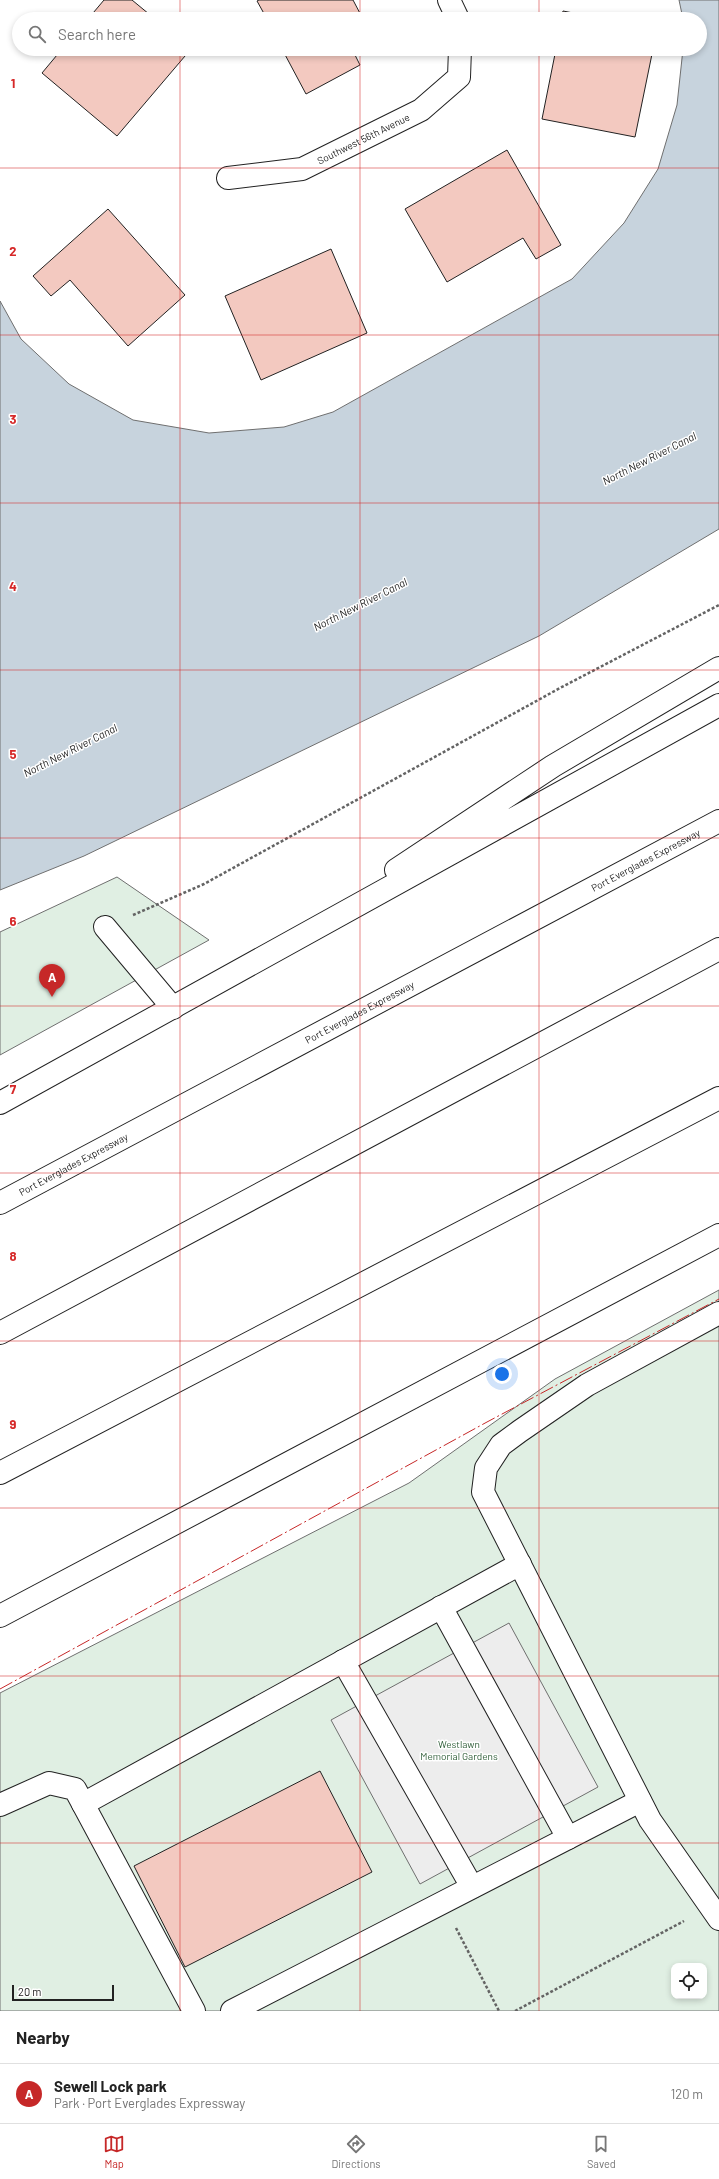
<!DOCTYPE html>
<meta charset="utf-8">
<style>
body{margin:0;font-family:Barlow,sans-serif;background:#f6f6f6;color:#222}
.controls{position:absolute;right:12px;bottom:12px;display:grid;overflow:hidden;border-radius:8px;box-shadow:0 2px 6px #0003}
.controls button{width:36px;height:36px;display:grid;place-items:center;padding:0;border:0;border-bottom:1px solid #e0e0e0;background:#fff;color:#222;font:20px sans-serif}
.scale{position:absolute;left:12px;bottom:10px;width:102px;box-sizing:border-box;padding-left:4px;border:2px solid #222;border-top:0;font-size:11px;line-height:14px;white-space:nowrap;color:#222;-webkit-text-stroke:3px #fff;paint-order:stroke}
.you{position:absolute;left:502px;top:1374px;width:14px;height:14px;margin:-10px;border:3px solid #fff;border-radius:50%;background:#1a73e8;box-shadow:0 0 0 6px #1a73e833}
.badge{display:grid;place-items:center;width:26px;height:26px;border-radius:50%;background:#c62828;color:#fff;font-size:13px;font-weight:700}
.pin{position:absolute;translate:-50% -33px;filter:drop-shadow(0 1px 2px #0008)}
.pin::after{content:'';position:absolute;top:21px;width:14px;height:12px;background:inherit;clip-path:polygon(0 0,100% 0,50% 100%)}
.list{margin:0;padding:0;list-style:none}
h2{display:flex;justify-content:space-between;align-items:center;height:52px;margin:0;padding:0 16px;font-size:17px}
h2 small{font-size:13px;font-weight:400;color:#767676}
.list li{display:grid;grid-template-columns:26px 1fr auto;gap:12px;align-items:center;box-sizing:border-box;height:60px;padding:0 16px;border-top:1px solid #e0e0e0}
.list b{display:block;font-size:15px;white-space:nowrap}
.list p{margin:0;font-size:13px;white-space:nowrap;color:#767676}
.list em{font-size:13px;font-style:normal;color:#767676}
.icon{flex:none;width:22px;height:22px;fill:none;stroke:currentColor;stroke-width:2;stroke-linecap:round;stroke-linejoin:round}
.map{position:relative;flex:none;width:719px;height:2011px;overflow:hidden}
.search{position:absolute;background:#fff;box-shadow:0 2px 6px #0003;left:12px;right:12px;top:12px;height:44px;display:flex;align-items:center;gap:10px;box-sizing:border-box;padding:0 14px;border-radius:22px;color:#767676;font-size:15px}
.sheet{height:112px;background:#fff}
nav{display:flex;justify-content:space-around;align-items:center;box-sizing:border-box;height:56px;border-top:1px solid #e0e0e0;background:#fff;font-size:11px;color:#767676}
nav a{display:grid;justify-items:center;gap:2px}
nav .on{color:#c62828}
.map>svg:first-child{display:block}
.green{fill:#e0efe3;stroke:#6f6f6f;fill-rule:evenodd}
.parking{fill:#ededed;stroke:#6f6f6f}
.water{fill:#c7d3dd;stroke:#6f6f6f}
.building{fill:#f3c9c0;stroke:#222}
.lines{fill:none;stroke-linecap:round;stroke-linejoin:round}
.minor-casing{stroke:#222;stroke-width:24}
.major-casing{stroke:#222;stroke-width:24}
.highway-casing{stroke:#222;stroke-width:24}
.path{stroke:#646464;stroke-width:2.5;stroke-dasharray:3 2;stroke-linecap:butt}
.minor{stroke:#fff;stroke-width:22}
.major{stroke:#fff;stroke-width:22}
.highway{stroke:#fff;stroke-width:22}
.power{stroke:#c62828;stroke-width:1;stroke-dasharray:14 3 2 3;stroke-linecap:butt}
.grid{fill:none;stroke:#d62828;stroke-width:1;stroke-opacity:0.55}
.labels{text-anchor:middle;dominant-baseline:central;stroke-width:3;stroke-linejoin:round;paint-order:stroke}
.street-label{font-size:10px;fill:#222;stroke:#fff}
.park-label{font-size:10px;fill:#2f5e38;stroke:#fff}
.water-label{font-size:11px;font-style:italic;fill:#222;stroke:#fff}
.grid-label{font-size:13px;text-anchor:middle;font-weight:bold;fill:#d62828;stroke:#fff;stroke-width:3;stroke-linejoin:round;paint-order:stroke}
</style>
<div class="map">
<svg width="719" height="2011" viewBox="0 0 719 2011">
<rect width="100%" height="100%" fill="#fff"/>
<path class="green" d="M117,877L209,940L0,1055V932Z
M719,1290V2011H0V1693L409,1483L555,1379ZM674,1966H704V1996H674Z"/>
<path class="parking" d="M509,1623L598,1787L420,1884L331,1720Z"/>
<path class="water" d="M679,0H719V529L539,636L84,856L0,890V301L21,339L69,384L133,420L209,433L284,427L333,412L572,279L624,223L658,169L677,105L683,49H700V19H683Z"/>
<path class="building" d="M104,0H132L155,19H88Z
M259,0H353L363,19H267L257,1Z
M563,11L604,19H561Z
M62,49H191L117,136L42,73Z
M282,49H352L360,65L306,94Z
M556,49H640V52L652,54L635,137L542,119Z
M507,150L561,245L536,259L523,238L447,282L405,209Z
M108,209L185,295L128,346L70,280L51,296L33,276Z
M331,249L367,333L261,380L225,296Z
M320,1771L372,1872L185,1967L134,1866Z"/>
<g class="lines">
<g class="minor-casing">
<g id="minor">
<path d="M449,0L458,19"/>
<path id="s1" d="M228,178L302,169L421,110L459,77L460,49"/>
<path d="M105,927L173,1008"/>
<path d="M719,1313L587,1385L520,1431L501,1445L486,1468L483,1492L650,1820L719,1919"/>
<path d="M441,1607L568,1838"/>
<path d="M343,1661L472,1887"/>
<path d="M83,1804L520,1564"/>
<path d="M0,1805L49,1783L75,1789L194,2011"/>
<path d="M232,2011L640,1801"/>
</g>
</g>
<g class="major-casing">
<path id="major" d="M396,870L553,766L719,668
M0,1103L719,705
M0,1616L719,1235"/>
</g>
<g class="highway-casing">
<g id="highway">
<path id="s2" d="M0,1203L719,821"/>
<path d="M0,1333L719,949"/>
<path d="M0,1473L719,1098"/>
</g>
</g>
<path class="path" d="M133,915L204,884L560,688L719,605
M456,1928L499,2011
M515,2011L684,1921"/>
<use href="#minor" class="minor"/>
<use href="#major" class="major"/>
<use href="#highway" class="highway"/>
<path class="power" d="M0,1689L487,1422L719,1299"/>
</g>
<path class="grid" d="M180,0V19M360,0V19M539,0V19M180,49V2011M360,49V2011M539,49V2011M0,168H719M0,335H719M0,503H719M0,670H719M0,838H719M0,1006H719M0,1173H719M0,1341H719M0,1508H719M0,1676H719M0,1843H719"/>
<g class="labels">
<g class="street-label">
<text stroke="none"><textPath href="#s1" startOffset="143">Southwest 56th Avenue</textPath></text>
<text stroke="none"><textPath href="#s2" startOffset="731">Port Everglades Expressway</textPath></text>
<text stroke="none"><textPath href="#s2" startOffset="407">Port Everglades Expressway</textPath></text>
<text stroke="none"><textPath href="#s2" startOffset="83">Port Everglades Expressway</textPath></text>
</g>
<g class="park-label">
<text x="459" y="1744">Westlawn<tspan x="459" dy="12">Memorial Gardens</tspan></text>
</g>
<g class="water-label">
<text transform="translate(649 458) rotate(-27)">North New River Canal</text>
<text transform="translate(360 604) rotate(-27)">North New River Canal</text>
<text transform="translate(70 750) rotate(-27)">North New River Canal</text>
</g>
</g>
<g class="grid-label">
<text x="13" y="88">1</text>
<text x="13" y="256">2</text>
<text x="13" y="424">3</text>
<text x="13" y="591">4</text>
<text x="13" y="759">5</text>
<text x="13" y="926">6</text>
<text x="13" y="1094">7</text>
<text x="13" y="1261">8</text>
<text x="13" y="1429">9</text>
</g>
</svg>
<div class="controls">
<button><svg class="icon" aria-label="locate" viewBox="0 0 24 24"><circle cx="12" cy="12" r="6"/><path d="M12 2v4M12 18v4M2 12h4M18 12h4"/></svg></button>
</div>
<div class="scale">20 m</div>
<div class="you"></div>
<div class="pin badge" style="left:52px;top:997px">A</div>
<div class="search"><svg class="icon" aria-label="search" viewBox="0 0 24 24"><circle cx="10" cy="10" r="6"/><path d="M15 15l6 6"/></svg>Search here</div>
</div>
<section class="sheet">
<h2>Nearby<small></small></h2>
<ul class="list">
<li><span class="badge">A</span><div><b>Sewell Lock park</b><p>Park · Port Everglades Expressway</p></div><em>120 m</em></li>
</ul>
</section>
<nav>
<a class="on"><svg class="icon" aria-label="map" viewBox="0 0 24 24"><path d="M3 6l6-2 6 2 6-2v14l-6 2-6-2-6 2zM9 4v14M15 6v14"/></svg>Map</a>
<a><svg class="icon" aria-label="directions" viewBox="0 0 24 24"><path d="M12 3l9 9-9 9-9-9zM9 14v-3h6M13 9l2 2-2 2"/></svg>Directions</a>
<a><svg class="icon" aria-label="saved" viewBox="0 0 24 24"><path d="M7 4h10v16l-5-4-5 4z"/></svg>Saved</a>
</nav>
